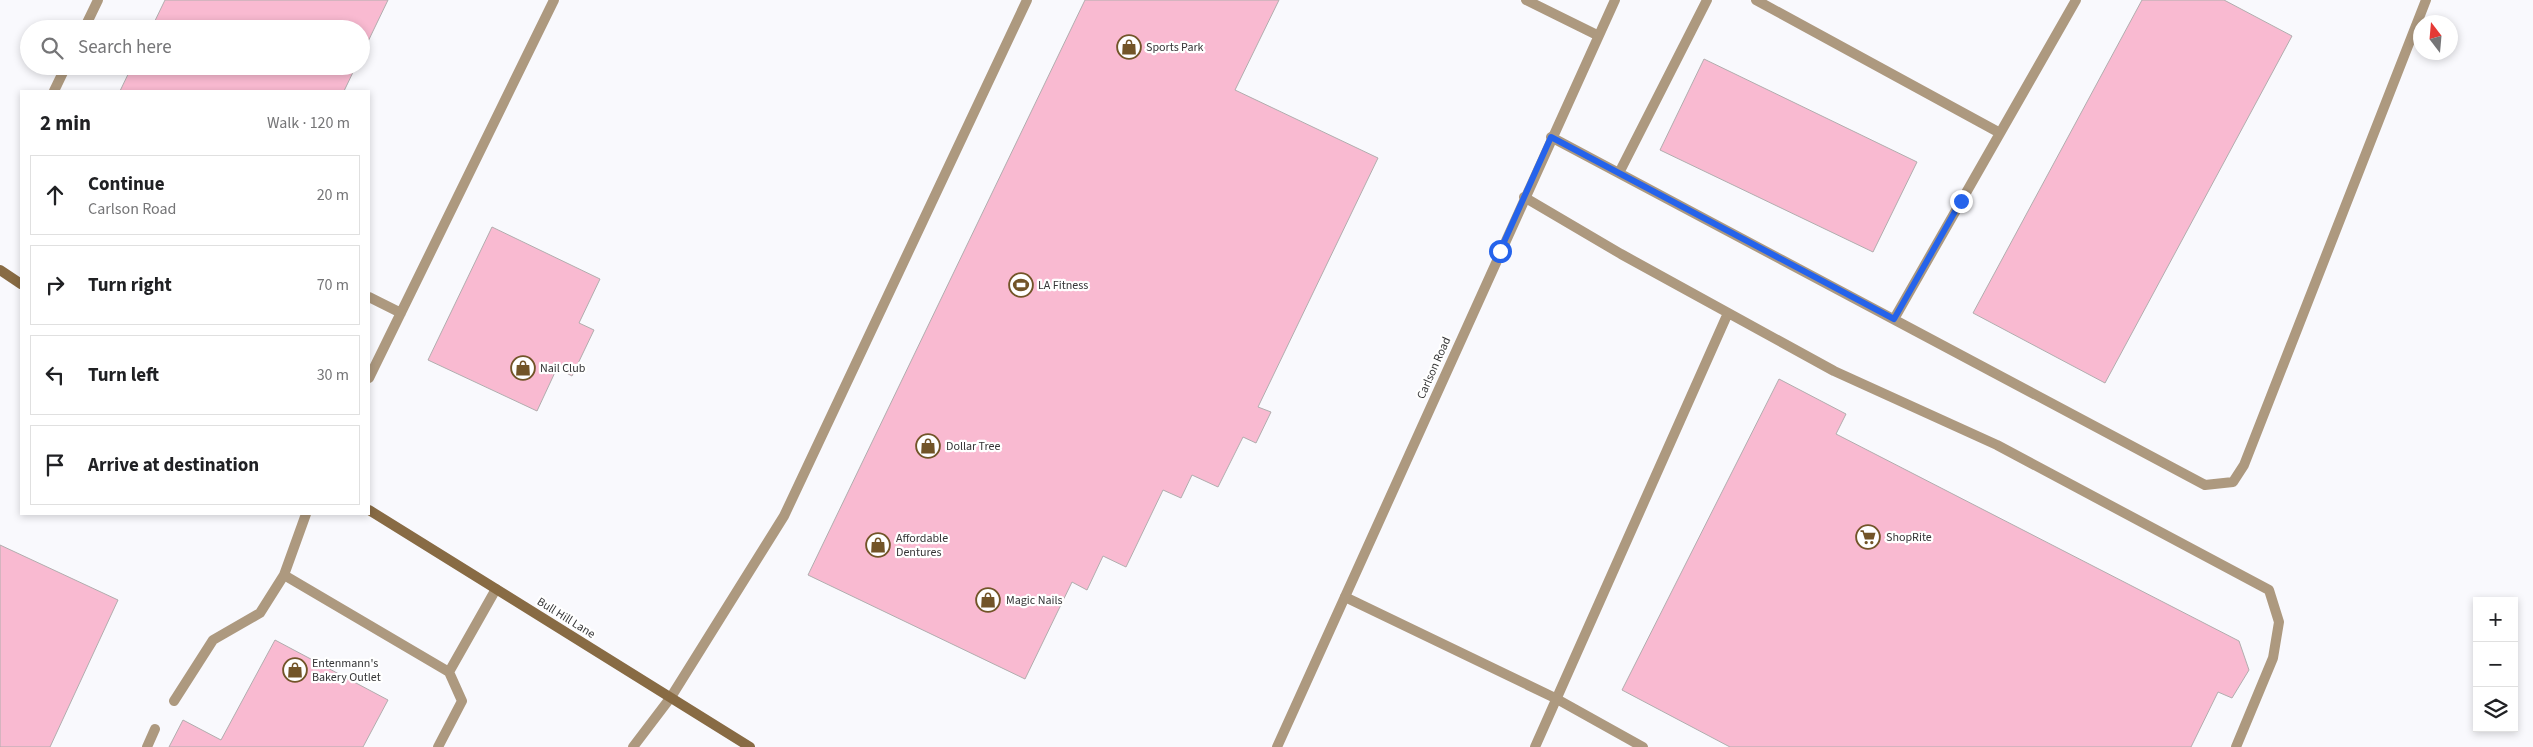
<!DOCTYPE html>
<meta charset="utf-8">
<style>
body{margin:0;font-family:"Source Sans 3",sans-serif;background:#f6f6f6;color:#202124}
.controls{position:absolute;right:15px;bottom:15px;display:grid;overflow:hidden;border-radius:0px;box-shadow:0 2px 8px #0003}
.controls button{width:45px;height:45px;display:grid;place-items:center;padding:0;border:0;border-bottom:1px solid #e0e0e0;background:#fff;color:#202124;font:25px sans-serif}
.compass{position:absolute;left:2413px;top:15px;width:45px;height:45px;border-radius:50%;background:#fff;box-shadow:0 2px 8px #0003;rotate:344deg}
.stop{position:absolute;width:15px;height:15px;margin:-11px;border:4px solid #2563eb;border-radius:50%;background:#fff}
.stop.end{background:#2563eb;border-color:#fff;box-shadow:0 1px 5px #0008}
.list{margin:0;padding:0;list-style:none}
h2{display:flex;justify-content:space-between;align-items:center;height:65px;margin:0;padding:0 20px;font-size:21px}
h2 small{font-size:16px;font-weight:400;color:#757577}
.list li{display:grid;grid-template-columns:32px 1fr auto;gap:15px;align-items:center;box-sizing:border-box;height:80px;margin:0 10px 10px;padding:0 10px;border:1px solid #e0e0e0;border-radius:0px}
.list b{display:block;font-size:19px;white-space:nowrap}
.list p{margin:0;font-size:16px;white-space:nowrap;color:#757577}
.list em{font-size:16px;font-style:normal;color:#757577}
.icon{flex:none;width:28px;height:28px;fill:none;stroke:currentColor;stroke-width:2;stroke-linecap:round;stroke-linejoin:round}
.map{position:relative;flex:none;width:2533px;height:747px;overflow:hidden}
.search{position:absolute;background:#fff;box-shadow:0 2px 8px #0003;left:20px;top:20px;width:350px;height:55px;display:flex;align-items:center;gap:12px;box-sizing:border-box;padding:0 18px;border-radius:28px;color:#757577;font-size:19px}
.panel{position:absolute;background:#fff;box-shadow:0 2px 8px #0003;left:20px;top:90px;width:350px;height:425px;border-radius:0px}
.map>svg:first-child{display:block}
.building{fill:#f9bad1;stroke:#b1adae}
.lines{fill:none;stroke-linecap:round;stroke-linejoin:round}
.lane{stroke:#ad997f;stroke-width:10}
.street{stroke:#ad997f;stroke-width:10}
.secondary{stroke:#886b44;stroke-width:10}
.route{stroke:#2563eb;stroke-width:6}
.labels{text-anchor:middle;dominant-baseline:central;stroke-width:4.5;stroke-linejoin:round;paint-order:stroke}
.poi-label{font-size:12px;fill:#353536;stroke:#fff;text-anchor:start}
.street-label{font-size:12px;fill:#353536;stroke:#fff}
</style>
<div class="map">
<svg width="2533" height="747" viewBox="0 0 2533 747">
<rect width="100%" height="100%" fill="#f9f9fd"/>
<path class="building" d="M165,0H388L361,56V29H151Z
M1085,0H1279L1235,90L1378,158L1258,407L1271,412L1256,443L1243,437L1218,487L1192,475L1181,498L1163,490L1126,567L1103,556L1087,590L1072,582L1025,679L808,575Z
M2142,0H2224L2292,36L2105,383L1973,313Z
M1704,59L1917,162L1873,252L1660,150Z
M132,66H356L344,91H120Z
M492,227L600,279L579,323L594,330L572,376L557,368L537,411L428,360Z
M1779,379L1846,414L1836,434L2239,641L2249,670L2232,698L2218,692L2191,747H1730L1622,690Z
M0,545L118,600L50,747H0Z
M275,640L388,700L363,747H169L183,720L221,740Z"/>
<g class="lines">
<path class="lane" d="M1526,0L1597,35
M1756,0L2000,133
M84,29L98,0
M54,91L66,66
M1551,137L2205,485L2233,482L2244,465L2426,0
M1619,173L1707,0
M1524,197L1621,254L1834,371L1997,445L2269,590L2279,622L2273,658L2236,747
M369,297L401,313
M1894,319L2076,0
M369,378L554,0
M306,514L284,575L449,672L496,589
M1345,597L1555,698L1643,747
M174,701L213,640L260,613L284,575
M147,747L155,729
M438,747L462,701L449,672
M633,747L671,697L784,516L1027,0
M1535,747L1728,313"/>
<path class="street" d="M1277,747L1615,0"/>
<path class="secondary" d="M0,270L21,284
M369,510L750,747"/>
</g>
<g class="lines">
<path class="route" d="M1500,251L1551,137L1894,319L1961,201"/>
</g>
<defs>
<g id="shop-ring" transform="scale(1.25)"><circle r="9.5" fill="#fff" stroke="#725428" stroke-width="1.5"/><path d="M-5-2.5h2.3a2.7 3.5 0 0 1 5.4 0H5L5.5 6h-11ZM-1.5-2.5h3a1.5 2.3 0 0 0-3 0Z" fill="#725428"/></g>
<g id="stadium-ring" transform="scale(1.25)"><circle r="9.5" fill="#fff" stroke="#725428" stroke-width="1.5"/><path d="M0-5a6.5 5 0 1 0 0 10a6.5 5 0 1 0 0-10ZM-3.5-1.8h7v3.6h-7Z" fill="#725428"/></g>
<g id="supermarket-ring" transform="scale(1.25)"><circle r="9.5" fill="#fff" stroke="#725428" stroke-width="1.5"/><path d="M-6-5.5h2.5l.6 2H6L4.5 2H-2.5L-4.4-4H-6ZM-1.5 3.2a1.3 1.3 0 1 0 .1 0ZM3 3.2a1.3 1.3 0 1 0 .1 0Z" fill="#725428"/></g>
</defs>
<g fill-rule="evenodd">
<use href="#shop-ring" x="1129" y="47"/>
<use href="#stadium-ring" x="1021" y="285"/>
<use href="#shop-ring" x="523" y="368"/>
<use href="#shop-ring" x="928" y="446"/>
<use href="#supermarket-ring" x="1868" y="537"/>
<use href="#shop-ring" x="878" y="545"/>
<use href="#shop-ring" x="988" y="600"/>
<use href="#shop-ring" x="295" y="670"/>
</g>
<g class="labels">
<g class="poi-label">
<text x="1146" y="47">Sports Park</text>
<text x="1038" y="285">LA Fitness</text>
<text x="540" y="368">Nail Club</text>
<text x="946" y="446">Dollar Tree</text>
<text x="1886" y="537">ShopRite</text>
<text x="896" y="538">Affordable<tspan x="896" dy="14">Dentures</tspan></text>
<text x="1006" y="600">Magic Nails</text>
<text x="312" y="663">Entenmann's<tspan x="312" dy="14">Bakery Outlet</tspan></text>
</g>
<g class="street-label">
<text transform="translate(1434 368) rotate(-66)">Carlson Road</text>
<text transform="translate(566 618) rotate(32)">Bull Hill Lane</text>
</g>
</g>
</svg>
<div class="controls">
<button>+</button>
<button>−</button>
<button><svg class="icon" aria-label="layers" viewBox="0 0 24 24"><path d="M12 4l9 5-9 5-9-5zM3 14l9 5 9-5"/></svg></button>
</div>
<svg class="compass" viewBox="-18 -18 36 36"><path d="M0-13l5 13h-10z" fill="#e53935"/><path d="M0 13l5-13h-10z" fill="#757577"/></svg>
<div class="stop" style="left:1500px;top:251px"></div>
<div class="stop end" style="left:1961px;top:201px"></div>
<div class="search"><svg class="icon" aria-label="search" viewBox="0 0 24 24"><circle cx="10" cy="10" r="6"/><path d="M15 15l6 6"/></svg>Search here</div>
<section class="panel">
<h2>2 min<small>Walk · 120 m</small></h2>
<ul class="list">
<li><svg class="icon" aria-label="ahead" viewBox="0 0 24 24"><path d="M12 20V5M6 11l6-6 6 6"/></svg><div><b>Continue</b><p>Carlson Road</p></div><em>20 m</em></li>
<li><svg class="icon" aria-label="right" viewBox="0 0 24 24"><path d="M7 20v-9h11M14 6l5 5-5 5"/></svg><div><b>Turn right</b></div><em>70 m</em></li>
<li><svg class="icon" aria-label="left" viewBox="0 0 24 24"><path d="M17 20v-9H6M10 6l-5 5 5 5"/></svg><div><b>Turn left</b></div><em>30 m</em></li>
<li><svg class="icon" aria-label="arrive" viewBox="0 0 24 24"><path d="M6 21V4h12l-3 4 3 4H6"/></svg><div><b>Arrive at destination</b></div></li>
</ul>
</section>
</div>
